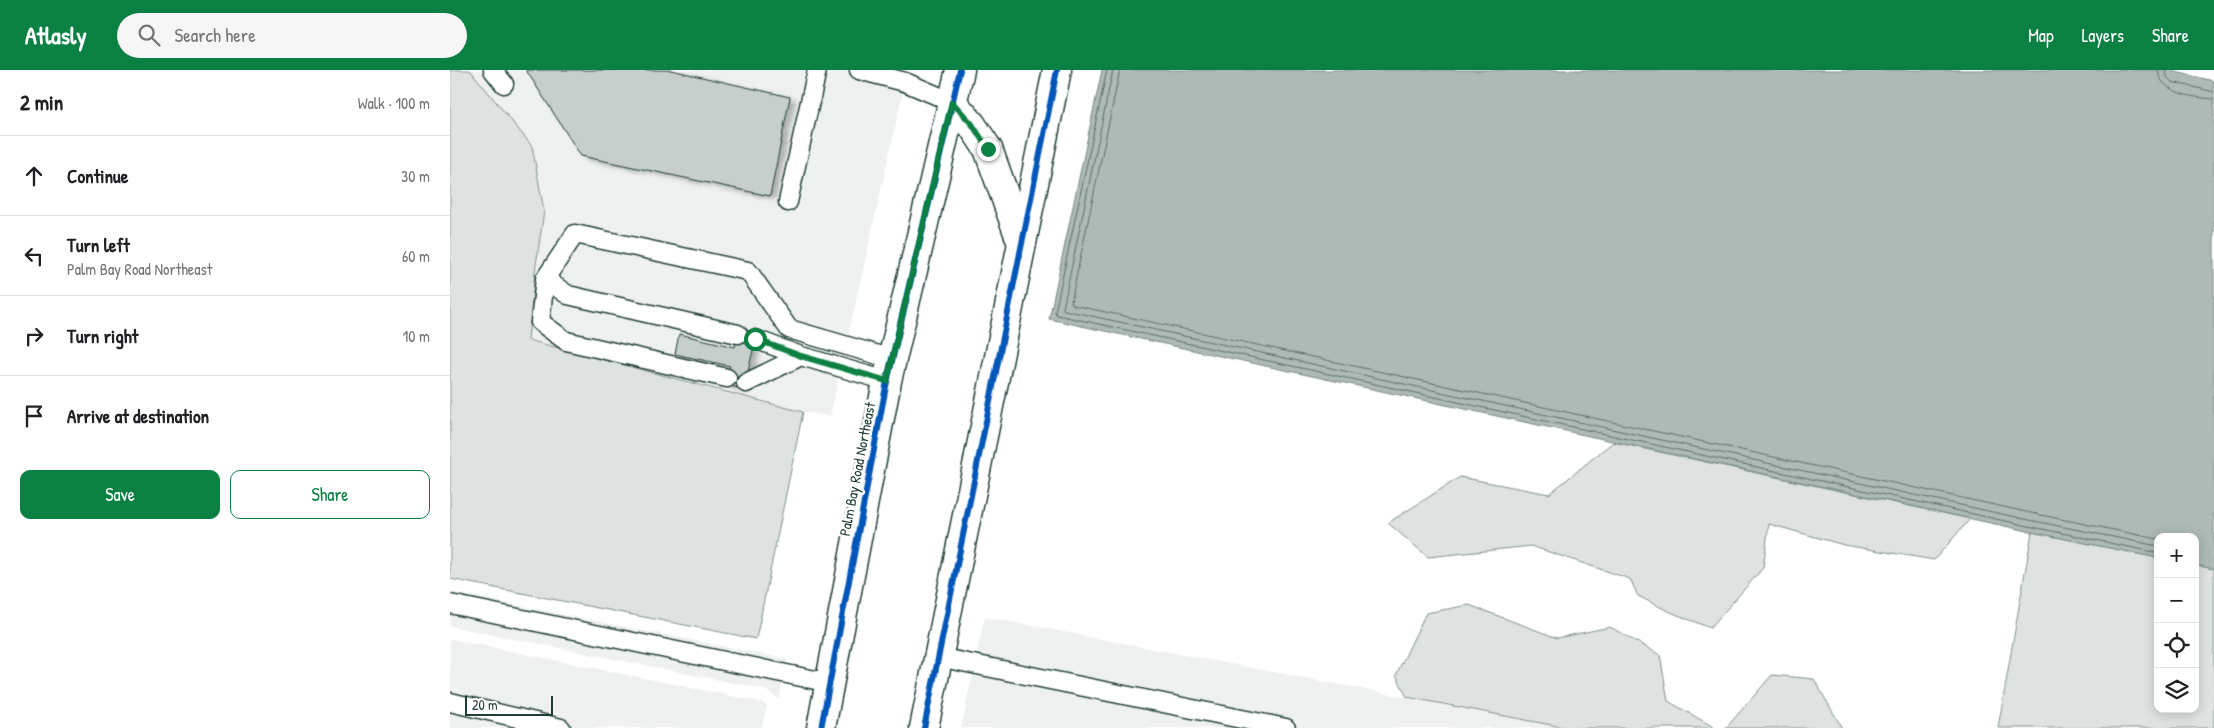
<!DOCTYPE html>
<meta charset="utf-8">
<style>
body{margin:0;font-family:"Patrick Hand",sans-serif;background:#f6f6f6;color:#202124}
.controls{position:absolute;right:15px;bottom:15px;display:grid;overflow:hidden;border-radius:10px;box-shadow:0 2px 12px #0003}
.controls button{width:45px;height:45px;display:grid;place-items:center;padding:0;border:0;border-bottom:1px solid #e0e0e0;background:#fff;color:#202124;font:25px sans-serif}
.scale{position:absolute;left:15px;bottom:12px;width:88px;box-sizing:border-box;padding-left:5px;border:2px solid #1f3d34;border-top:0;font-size:14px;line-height:18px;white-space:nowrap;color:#1f3d34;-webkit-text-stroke:4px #fff;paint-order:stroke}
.stop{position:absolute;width:15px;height:15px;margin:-11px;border:4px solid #0b8043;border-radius:50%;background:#fff}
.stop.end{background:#0b8043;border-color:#fff;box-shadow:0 1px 5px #0008}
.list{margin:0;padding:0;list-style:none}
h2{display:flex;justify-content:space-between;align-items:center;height:65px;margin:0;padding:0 20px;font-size:21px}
h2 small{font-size:16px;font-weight:400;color:#757577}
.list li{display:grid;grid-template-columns:32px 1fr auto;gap:15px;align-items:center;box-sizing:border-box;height:80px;padding:0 20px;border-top:1px solid #e0e0e0}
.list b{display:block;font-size:19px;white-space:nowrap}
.list p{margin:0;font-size:16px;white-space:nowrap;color:#757577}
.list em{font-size:16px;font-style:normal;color:#757577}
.actions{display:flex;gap:10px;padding:15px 20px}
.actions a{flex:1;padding:11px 0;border:1px solid #0b8043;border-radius:10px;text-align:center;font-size:18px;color:#0b8043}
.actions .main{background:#0b8043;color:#fff}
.icon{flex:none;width:28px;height:28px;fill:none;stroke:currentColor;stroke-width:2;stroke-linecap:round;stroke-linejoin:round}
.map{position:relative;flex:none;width:1764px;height:658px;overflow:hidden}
header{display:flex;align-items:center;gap:30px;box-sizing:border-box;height:70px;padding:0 25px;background:#0b8043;color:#fff}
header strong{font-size:24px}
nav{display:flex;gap:28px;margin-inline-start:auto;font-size:18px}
.search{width:350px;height:45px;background:#f6f6f6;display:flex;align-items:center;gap:12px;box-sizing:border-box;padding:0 18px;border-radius:28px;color:#757577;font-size:19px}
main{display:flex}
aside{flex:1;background:#fff}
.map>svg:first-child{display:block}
.built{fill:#eef1f0}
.green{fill:#dee3e2;stroke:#7e908b}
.water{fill:#afbab7;stroke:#758883}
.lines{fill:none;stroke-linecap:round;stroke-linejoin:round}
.shore{stroke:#596f68;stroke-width:1}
.building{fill:#c7cfcc;stroke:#1f3d34;filter:url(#shadow)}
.lane-casing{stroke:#1f3d34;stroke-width:21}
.secondary-casing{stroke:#1f3d34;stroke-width:31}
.lane{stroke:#fff;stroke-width:18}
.secondary{stroke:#fff;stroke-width:28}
.cycleway-casing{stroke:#fff;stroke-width:9}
.cycleway{stroke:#0057b8;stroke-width:6}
.route{stroke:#0b8043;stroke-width:6}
.labels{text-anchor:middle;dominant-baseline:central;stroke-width:5;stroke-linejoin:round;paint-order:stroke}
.street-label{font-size:15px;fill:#1f3d34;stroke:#fff}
</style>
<header>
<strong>Atlasly</strong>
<div class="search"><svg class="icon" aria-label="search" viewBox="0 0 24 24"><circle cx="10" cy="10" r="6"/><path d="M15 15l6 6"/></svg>Search here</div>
<nav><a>Map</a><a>Layers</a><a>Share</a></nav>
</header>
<main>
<aside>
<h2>2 min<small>Walk · 100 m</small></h2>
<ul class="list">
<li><svg class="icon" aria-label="ahead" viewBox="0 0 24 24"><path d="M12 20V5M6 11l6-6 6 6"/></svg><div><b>Continue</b></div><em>30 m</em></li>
<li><svg class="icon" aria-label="left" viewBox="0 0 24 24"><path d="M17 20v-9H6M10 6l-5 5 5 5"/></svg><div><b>Turn left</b><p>Palm Bay Road Northeast</p></div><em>60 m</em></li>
<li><svg class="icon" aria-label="right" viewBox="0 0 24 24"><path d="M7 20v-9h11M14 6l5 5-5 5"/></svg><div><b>Turn right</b></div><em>10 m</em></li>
<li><svg class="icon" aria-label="arrive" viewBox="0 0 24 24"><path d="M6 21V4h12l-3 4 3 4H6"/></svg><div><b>Arrive at destination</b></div></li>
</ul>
<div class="actions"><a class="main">Save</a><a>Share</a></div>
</aside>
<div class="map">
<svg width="1764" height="658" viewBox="0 0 1764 658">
<defs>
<filter id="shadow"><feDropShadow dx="5.5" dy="3" stdDeviation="2.5" flood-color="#0004"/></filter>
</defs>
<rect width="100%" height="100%" fill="#fff"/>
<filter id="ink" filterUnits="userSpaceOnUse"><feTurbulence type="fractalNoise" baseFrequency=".02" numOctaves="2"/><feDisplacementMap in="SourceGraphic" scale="10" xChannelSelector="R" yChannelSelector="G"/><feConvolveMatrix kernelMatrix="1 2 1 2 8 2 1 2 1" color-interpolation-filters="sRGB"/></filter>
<g filter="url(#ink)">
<path class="built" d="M20,0H458L380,346L353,342L77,270L94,141L82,76Z
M0,522L337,589L329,629L314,619L0,556Z
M535,547L1117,658H511Z
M0,569L311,632L317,635L312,658H0Z"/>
<path class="green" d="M0,0H20L82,76L94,141L85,202L78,270L353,342L306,569L0,509Z
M1163,372L1520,449L1484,490L1394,475L1319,454L1313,498L1260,558L1218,541L1188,526L1180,509L1081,476L978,487L938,453L1010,407L1099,424Z
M1582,462L1708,488V639H1745V495L1764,499V658H1548Z
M1019,535L1107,568L1160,557L1210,585L1218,631L1265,658H1117L957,627L946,605L976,543Z
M1322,605L1364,609L1392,658H1276Z"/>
<path class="water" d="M652,0H1717L1764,11V499L1745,495V467H1708V488L1582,462L599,249Z"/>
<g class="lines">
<path class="shore" d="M657,0L605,242L607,245L1583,457L1708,483
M663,0L613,238L614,240L1584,451L1708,476
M670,0L621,232L623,235L1586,444L1708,469
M1708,0C1709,23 1745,28 1764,29
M1716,0L1717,7L1722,12L1764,22"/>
</g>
<path class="building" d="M76,0H221L340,27L320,126L131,86Z
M289,259L307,263L294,319L275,315L280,296L225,284L229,264L285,277Z"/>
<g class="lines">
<g class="lane-casing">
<path id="lane" d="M43,0L54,14
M409,0L455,12L502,32
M338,132L367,0
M95,209L118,225L288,264
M305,269L351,286
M277,308L116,271L90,252L95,209L125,164L298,201L339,259L442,289
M296,313L351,286L437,311
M0,534L380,613
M488,587L836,658
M0,632L111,658"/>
</g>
<g class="secondary-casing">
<path id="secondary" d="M502,32L522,55L538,79L571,171
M371,658L437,311L510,0
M474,658L607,0"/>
</g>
<use href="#lane" class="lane"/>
<use href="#secondary" class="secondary"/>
<g class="cycleway-casing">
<path id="cycleway" d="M371,658L437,311L510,0
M474,658L607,0"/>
</g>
<use href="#cycleway" class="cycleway"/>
</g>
</g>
<g class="lines" filter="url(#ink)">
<path class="route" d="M305,269L351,286L437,311L502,32L522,54L538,79"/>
</g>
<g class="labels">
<g class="street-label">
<text transform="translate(407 399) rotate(-79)">Palm Bay Road Northeast</text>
</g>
</g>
</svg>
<div class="controls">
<button>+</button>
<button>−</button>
<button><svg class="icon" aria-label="locate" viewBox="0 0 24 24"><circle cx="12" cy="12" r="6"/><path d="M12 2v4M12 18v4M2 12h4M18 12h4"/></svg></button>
<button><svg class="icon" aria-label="layers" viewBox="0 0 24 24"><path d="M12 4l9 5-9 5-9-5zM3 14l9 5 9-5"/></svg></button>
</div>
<div class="scale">20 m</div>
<div class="stop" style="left:305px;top:269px"></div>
<div class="stop end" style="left:538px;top:79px"></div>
</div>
</main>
